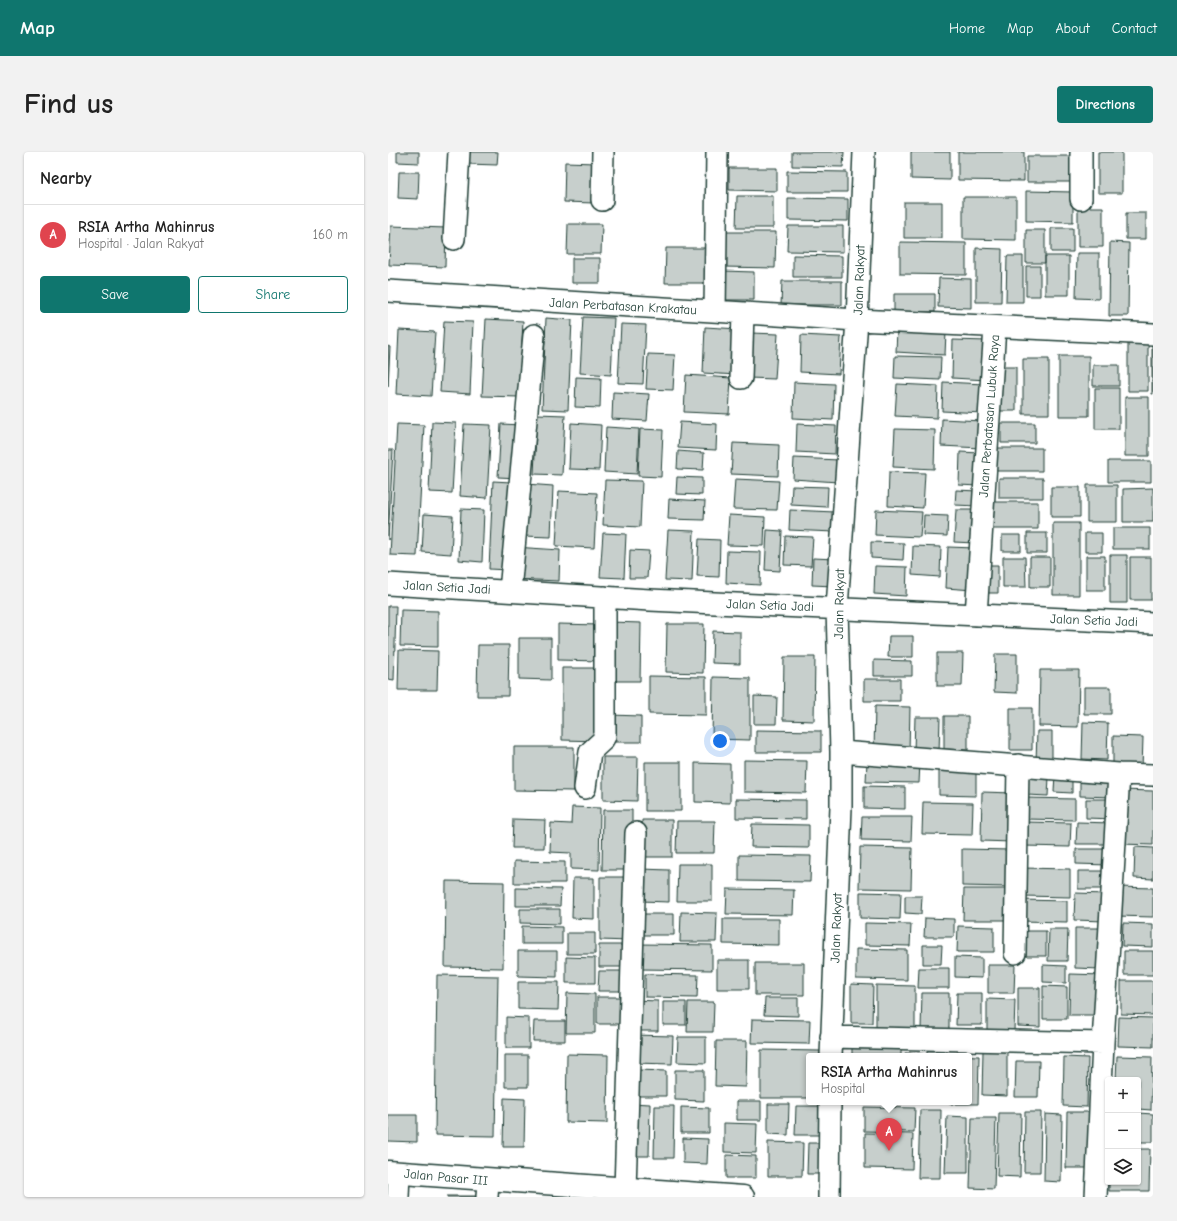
<!DOCTYPE html>
<meta charset="utf-8">
<style>
body{margin:0;font-family:"Comic Neue",sans-serif;background:#f2f2f2;color:#222}
.controls{position:absolute;right:12px;bottom:12px;display:grid;overflow:hidden;border-radius:4px;box-shadow:0 1px 3px #0004}
.controls button{width:36px;height:36px;display:grid;place-items:center;padding:0;border:0;border-bottom:1px solid #e0e0e0;background:#fff;color:#222;font:20px sans-serif}
.you{position:absolute;left:332px;top:589px;width:14px;height:14px;margin:-10px;border:3px solid #fff;border-radius:50%;background:#1a73e8;box-shadow:0 0 0 6px #1a73e833}
.badge{display:grid;place-items:center;width:26px;height:26px;border-radius:50%;background:#0f766e;color:#fff;font-size:13px;font-weight:700}
.pin{position:absolute;translate:-50% -33px;filter:drop-shadow(0 1px 2px #0008)}
.pin::after{content:'';position:absolute;top:21px;width:14px;height:12px;background:inherit;clip-path:polygon(0 0,100% 0,50% 100%)}
.popup{position:absolute;left:418px;top:901px;width:166px;height:52px;box-sizing:border-box;display:grid;place-content:center;border-radius:4px;background:#fff;filter:drop-shadow(0 1px 3px #0005);font-size:13px;white-space:nowrap;color:#767676}
.popup b{font-size:15px;color:#222}
.popup::after{content:'';position:absolute;left:50%;top:100%;margin-left:-8px;border:8px solid transparent;border-top-color:#fff}
.list{margin:0;padding:0;list-style:none}
h2{display:flex;justify-content:space-between;align-items:center;height:52px;margin:0;padding:0 16px;font-size:17px}
h2 small{font-size:13px;font-weight:400;color:#767676}
.list li{display:grid;grid-template-columns:26px 1fr auto;gap:12px;align-items:center;box-sizing:border-box;height:60px;padding:0 16px;border-top:1px solid #e0e0e0}
.list b{display:block;font-size:15px;white-space:nowrap}
.list p{margin:0;font-size:13px;white-space:nowrap;color:#767676}
.list em{font-size:13px;font-style:normal;color:#767676}
.actions{display:flex;gap:8px;padding:12px 16px}
.actions a{flex:1;padding:9px 0;border:1px solid #0f766e;border-radius:4px;text-align:center;font-size:14px;color:#0f766e}
.actions .main{background:#0f766e;color:#fff}
.icon{flex:none;width:22px;height:22px;fill:none;stroke:currentColor;stroke-width:2;stroke-linecap:round;stroke-linejoin:round}
.map{position:relative;flex:none;width:765px;height:1045px;overflow:hidden;border-radius:4px}
header{display:flex;align-items:center;gap:24px;box-sizing:border-box;height:56px;padding:0 20px;background:#0f766e;color:#fff}
header strong{font-size:19px}
nav{display:flex;gap:22px;margin-inline-start:auto;font-size:14px}
.intro{display:flex;align-items:center;justify-content:space-between;box-sizing:border-box;height:96px;padding:0 24px}
h1{margin:0;font-size:28px}
.button{padding:10px 18px;border-radius:4px;background:#0f766e;color:#fff;font-size:14px;font-weight:700}
main{display:flex;gap:24px;padding:0 24px}
aside{flex:1;background:#fff;border-radius:4px;box-shadow:0 1px 3px #0004}
.map>svg:first-child{display:block}
.building{fill:#c7cfcc;stroke:#1f3d34}
.lines{fill:none;stroke-linecap:round;stroke-linejoin:round}
.minor-casing{stroke:#1f3d34;stroke-width:24}
.tertiary-casing{stroke:#1f3d34;stroke-width:25}
.minor{stroke:#fff;stroke-width:21}
.tertiary{stroke:#fff;stroke-width:22}
.labels{text-anchor:middle;dominant-baseline:central;stroke-width:3.5;stroke-linejoin:round;paint-order:stroke}
.street-label{font-size:13px;fill:#1f3d34;stroke:#fff}
</style>
<header>
<strong>Map</strong>
<nav><a>Home</a><a>Map</a><a>About</a><a>Contact</a></nav>
</header>
<div class="intro"><h1>Find us</h1><a class="button">Directions</a></div>
<main>
<aside>
<h2>Nearby<small></small></h2>
<ul class="list">
<li><span class="badge" style="background:#e0444e">A</span><div><b>RSIA Artha Mahinrus</b><p>Hospital · Jalan Rakyat</p></div><em>160 m</em></li>
</ul>
<div class="actions"><a class="main">Save</a><a>Share</a></div>
</aside>
<div class="map">
<svg width="765" height="1045" viewBox="0 0 765 1045">
<rect width="100%" height="100%" fill="#fff"/>
<filter id="ink" filterUnits="userSpaceOnUse"><feTurbulence type="fractalNoise" baseFrequency=".025" numOctaves="2"/><feDisplacementMap in="SourceGraphic" scale="8" xChannelSelector="R" yChannelSelector="G"/><feConvolveMatrix kernelMatrix="1 2 1 2 8 2 1 2 1" color-interpolation-filters="sRGB"/></filter>
<g filter="url(#ink)">
<path class="building" d="M9,0H31V11L9,10Z
M79,0H110L109,13L79,12Z
M404,0H456L455,15L404,14Z
M523,0H562V28L523,27Z
M570,0H636V29L570,28Z
M710,0H734V41H710Z
M639,4H691V30H639Z
M177,10L207,11L206,51L176,50Z
M341,16H389V39L341,38Z
M399,19L459,20V40H399Z
M11,20H31L30,47L10,46Z
M638,39L685,40V70L638,69Z
M349,44H385V76H348Z
M575,45H628V88L575,87Z
M400,46L460,47V69L400,68Z
M516,50H554V86H516Z
M690,55H715V95H690Z
M738,61H758V87H738Z
M180,72H214L213,102H179Z
M3,74L58,76L57,115L1,113Z
M400,74H455V100L399,99Z
M663,76H685V100H663Z
M638,78H657V111H638Z
M335,80H388L387,116L335,115Z
M512,90L578,91V123L512,122Z
M722,90L741,91L740,164H721Z
M278,96H322V131H277Z
M588,96L614,97L613,150H588Z
M689,101H711V147L688,146Z
M405,103L454,104V125H405Z
M619,104H635V150H618Z
M657,104H681V143H657Z
M184,106H212V131H184Z
M638,114H652V144H638Z
M335,119L366,120V148H334Z
M551,126L583,127V156L550,155Z
M394,129H454V153H393Z
M506,142H547V160H506Z
M195,165L226,166L223,223L192,221Z
M158,166L184,168L180,258L154,257Z
M98,167L135,169L131,245L94,244Z
M56,169L85,170L82,242L52,240Z
M233,172L258,173L255,232L230,231Z
M317,175L351,177L349,223L315,221Z
M11,178L47,180L43,244L8,242Z
M509,178L558,180L557,203L508,200Z
M363,181L390,182L387,227L361,226Z
M413,183L453,185L451,222L412,220Z
M565,188L600,189L599,228L564,226Z
M740,189H760V239H740Z
M764,191H765V242H764Z
M0,194L2,195L0,235Z
M260,202L287,203L285,238L258,237Z
M507,204L553,205L552,228L506,226Z
M671,204H701V264H671Z
M635,207H661V262H635Z
M705,213H731V234H705Z
M608,215H628V259H608Z
M298,223L343,226L341,262L296,260Z
M188,225L213,226L212,256L187,255Z
M406,230L446,232L445,268L405,266Z
M555,230L596,232L595,261L554,259Z
M509,232L550,234L549,266L507,264Z
M707,236H731V277H707Z
M225,240L261,242L259,269L224,267Z
M737,245H761V304H737Z
M149,262L177,263L174,323L146,322Z
M554,267L594,269L593,296L553,294Z
M44,270L68,271L64,341L41,340Z
M292,270L329,272L328,298L290,296Z
M183,271L213,273L211,318L181,317Z
M613,271H647V291H613Z
M9,272L36,273L29,404L2,403Z
M76,272L103,273L99,346L72,344Z
M113,272L133,273L130,326L110,325Z
M409,272L448,274L447,302L408,300Z
M218,275L251,277L249,322L216,320Z
M252,277L275,278L273,325L250,324Z
M507,277L547,278L546,317L505,315Z
M345,291L391,293L390,324L343,322Z
M607,296H654V319H607Z
M0,298H5L0,388Z
M290,299L316,301L315,318L289,317Z
M572,300L592,301L590,334L571,333Z
M406,306L451,308L450,330L405,327Z
M720,309H763V330H720Z
M501,320L537,321L535,356L500,354Z
M289,325L314,326V343L288,342Z
M611,326H655V346H611Z
M347,327L391,329L389,358L345,357Z
M217,328L254,329L252,375L215,373Z
M105,329L123,330L119,418L101,417Z
M138,332L165,334L163,385L135,384Z
M699,333H729V370H699Z
M404,334L440,335L439,355L403,353Z
M663,335H692V365H663Z
M765,336V370H735V337Z
M568,338L590,339L589,354L567,353Z
M171,339L209,341L206,396L168,394Z
M281,347L317,349L316,368L280,367Z
M603,350H650V377H603Z
M73,357L96,358L94,410L71,408Z
M402,358L447,360L446,380L401,378Z
M488,358L534,360L532,385L487,383Z
M568,358H588L586,391L566,390Z
M36,362L65,364L63,402L34,400Z
M341,363L377,365L376,394L339,393Z
M536,363L560,364L559,384L535,383Z
M665,371H691V443H665Z
M725,376H762V397H725Z
M280,378L306,379L304,429L277,428Z
M379,378L394,379L392,419L377,418Z
M215,381L238,382L236,426L212,425Z
M639,381H659V401H639Z
M697,381H714V400H697Z
M614,383H633V399H614Z
M397,384L425,385L423,414L396,413Z
M311,387L332,388L331,425L309,424Z
M483,390L516,391L515,408L483,406Z
M525,394L553,395L552,425L524,423Z
M126,395L172,398L171,429L125,427Z
M560,395L587,396L585,438L558,436Z
M242,398L261,399L259,426H241Z
M339,399L373,400L372,433L338,431Z
M722,403H739V451H722Z
M698,404H717V438H698Z
M615,405H637L638,435H615Z
M642,405H662V435H642Z
M742,405H763V448H742Z
M425,406L447,407L445,434L424,433Z
M593,413H610V441H593Z
M487,414L519,415L518,444L486,442Z
M0,454H8L6,528L0,527Z
M13,458L50,459V495L12,494Z
M222,470L253,471L252,529H222Z
M170,472L212,473V509L170,508Z
M279,472H316L315,521L278,520Z
M325,479L352,480V512L324,511Z
M501,484H525V505H500Z
M131,486H163V528L131,527Z
M90,493H121L120,544H89Z
M11,498L50,499L49,538H10Z
M549,501H575L574,534H549Z
M607,502H629V541L606,540Z
M396,505H427L426,569L395,568Z
M486,508L524,509V524H486Z
M174,516H212V589L174,588Z
M652,518H691L690,575L651,574Z
M261,524L318,525V563L261,562Z
M325,525L362,526V588L324,587Z
M476,527H512V549H476Z
M696,535H723V562H696Z
M366,544L389,545L388,572H366Z
M487,554L522,555L521,599H486Z
M622,556H644V598H622Z
M222,563L253,564V590H221Z
M556,564H580V598L556,597Z
M527,565H552L551,601L526,600Z
M695,570L720,571L719,608L694,607Z
M368,578L433,579V600H368Z
M649,579H664V610H648Z
M725,584L755,585L754,617H725Z
M126,595H186V639L126,638Z
M215,605H250L249,649L215,648Z
M356,608L419,609L418,641L356,640Z
M479,609L532,610L531,631L478,630Z
M257,610H293V659H257Z
M307,611L342,612V651L307,650Z
M551,616L588,617V644L551,643Z
M667,622H684V641L666,640Z
M640,624L661,625L660,644L639,643Z
M692,624H726L725,645L692,644Z
M476,634L517,635V657L476,656Z
M733,638L765,639V693L732,692Z
M594,640L625,641L624,690L593,689Z
M638,646L687,647V668L637,667Z
M348,647L418,648V667L348,666Z
M698,647H726V667L698,666Z
M535,650L585,651L584,683L534,682Z
M184,655L212,656L211,718L183,717V701L162,700L163,671L183,672Z
M215,658H244V718H214Z
M474,665H524L523,689L473,688Z
M125,667L157,668L156,696H124Z
M254,668H284V705H254Z
M289,669H327L326,701H288Z
M637,670L683,671L682,695L636,694Z
M689,670L724,671V692H688Z
M364,672L421,673V696L363,695Z
M472,695L524,696L523,737L471,736Z
M747,695L765,696V727L746,726Z
M574,697L622,698V735L574,734Z
M688,697H720V713L688,712Z
M351,703L423,704L422,730L351,729Z
M126,709L177,710V731H126Z
M290,712H324V749H289Z
M634,716L682,717V745L634,744Z
M253,717L281,718V750L253,749Z
M690,719H716V737H690Z
M212,725H242L241,789L212,788Z
M185,726H206V767L184,766Z
M58,729L116,730L115,816L57,815Z
M730,735L765,736V765L729,764Z
M128,736L173,737L172,754H128Z
M339,737L406,738L405,763L338,762Z
M576,737H621L620,768H575Z
M472,740L513,741L512,767L472,766Z
M687,741L718,742L717,769L686,768Z
M517,744H534L533,762L517,761Z
M633,748L679,749V770L633,769Z
M132,757H172V772L132,771Z
M293,760L329,761L328,790H292Z
M255,762H286V783H255Z
M537,766L566,767V785H536Z
M335,767H391V793L335,792Z
M477,771L523,772L522,794L477,793Z
M735,771L765,772V795L734,794Z
M134,774L174,775V792H134Z
M570,774L606,775V800H569Z
M687,776H713L712,817L687,816Z
M661,777H680L679,809H660Z
M631,779H658V804H631Z
M179,781H207V802H179Z
M252,792L324,793V818L252,817Z
M211,793H239V815H211Z
M535,793H554L553,812H535Z
M468,797L519,798V828L468,827Z
M130,799H169V825L130,824Z
M736,799H765V823H736Z
M178,805L207,806V831H178Z
M567,805L594,806V826L567,825Z
M329,808H361V837H329Z
M367,811H416V843H367Z
M600,813H627L626,841H600Z
M655,813L678,814V831L655,830Z
M531,816H561V836H530Z
M211,819H240L239,839H210Z
M257,822L310,823L309,846L257,845Z
M682,822L715,823L714,863H681Z
M49,823L110,824L107,984L47,983Z
M733,829H765V863L733,862Z
M130,830H171L170,858L130,857Z
M463,832L485,833L484,871H463Z
M488,833L527,834V877H488Z
M655,834L679,835V867H655Z
M630,836H652V875L630,874Z
M179,841L207,842V881H178Z
M534,841H561V879L533,878Z
M569,841H594V873H568Z
M209,845H240V872H209Z
M377,846H410V864L376,863Z
M599,847L627,848L626,879L599,878Z
M246,848L270,849V879H246Z
M275,850H298V873H275Z
M300,850H326L325,880H299Z
M118,865L141,866V896H118Z
M731,865L765,866V895L730,894Z
M364,867L422,868L421,892L363,891Z
M146,869H177V889H145Z
M245,883L285,884L284,912L245,911Z
M290,885H318V911L289,910Z
M328,889H359L358,935L327,934Z
M464,894L513,895V904H464Z
M539,897H559V904H539Z
M373,898L432,899V904H421V946H373Z
M595,899H619V944L594,943Z
M517,901L535,902V904H516Z
M179,902L220,903L219,971L178,970Z
M117,903H140V935H117Z
M563,903L591,904L590,952H562V950H581V904Z
M729,904L764,905L763,958L750,957V928H728Z
M676,905L700,906L699,955L675,954Z
M628,909H651L650,945H627Z
M250,918L278,919V944H249Z
M287,918H316V949L287,948Z
M116,946L137,947L136,995H115Z
M349,949H373V968H349Z
M242,951L262,952L261,1004H241Z
M380,952H401L400,983L380,982Z
M267,954H286L285,1006H266Z
M408,954H433V983H407Z
M293,955L321,956V981H293Z
M476,955L527,956L526,980L476,979Z
M532,958H553L552,1026H530Z
M637,960H653L652,1020H636Z
M679,960H708L707,1016H678Z
M611,961H633L632,1025L609,1024Z
M750,961L765,962V990H750Z
M657,962L674,963L673,1030L656,1029Z
M0,963H29V990L0,989Z
M559,964L580,965V1021H557Z
M584,966H608L606,1037L582,1036Z
M336,971L369,972L368,1001L336,1000Z
M477,981L525,982L524,1017L477,1016Z
M295,986L320,987L319,1012L295,1011Z
M380,990L415,991L414,1024H380Z
M420,991H441L440,1022H419Z
M750,997H762L761,1039H721V1030H750Z
M338,1003L368,1004V1026H338Z
M59,1044H93V1045H59Z"/>
<g class="lines">
<g class="minor-casing">
<path id="minor" d="M693,0V47
M214,48L215,0
M66,87L71,0
M0,139L469,168L765,182
M327,159L329,0
M353,226L355,161
M0,432L262,448L765,471
M122,439L146,183
M588,463L607,175
M453,600L731,622L765,623
M197,636L202,600L214,589L217,584V445
M627,801L630,613
M443,885L715,891
M443,904L453,655V600L449,456L469,168L476,0
M237,1038L248,681
M10,1045L11,1021
M99,1045L100,1028
M441,1045L442,950
M708,1045L715,891L731,622"/>
</g>
<g class="tertiary-casing">
<path id="tertiary" d="M0,1020L355,1045"/>
</g>
<use href="#minor" class="minor"/>
<use href="#tertiary" class="tertiary"/>
</g>
</g>
<g class="labels">
<g class="street-label">
<text transform="translate(471 128) rotate(-88)">Jalan Rakyat</text>
<text transform="translate(235 154) rotate(3)">Jalan Perbatasan Krakatau</text>
<text transform="translate(601 264) rotate(-86)">Jalan Perbatasan Lubuk Raya</text>
<text transform="translate(59 435) rotate(3)">Jalan Setia Jadi</text>
<text transform="translate(451 452) rotate(-89)">Jalan Rakyat</text>
<text transform="translate(382 453) rotate(2)">Jalan Setia Jadi</text>
<text transform="translate(706 468) rotate(2)">Jalan Setia Jadi</text>
<text transform="translate(448 776) rotate(-88)">Jalan Rakyat</text>
<text transform="translate(58 1025) rotate(5)">Jalan Pasar III</text>
</g>
</g>
</svg>
<div class="controls">
<button>+</button>
<button>−</button>
<button><svg class="icon" aria-label="layers" viewBox="0 0 24 24"><path d="M12 4l9 5-9 5-9-5zM3 14l9 5 9-5"/></svg></button>
</div>
<div class="you"></div>
<div class="pin badge" style="left:501px;top:999px;background:#e0444e">A</div>
<div class="popup"><b>RSIA Artha Mahinrus</b>Hospital</div>
</div>
</main>
